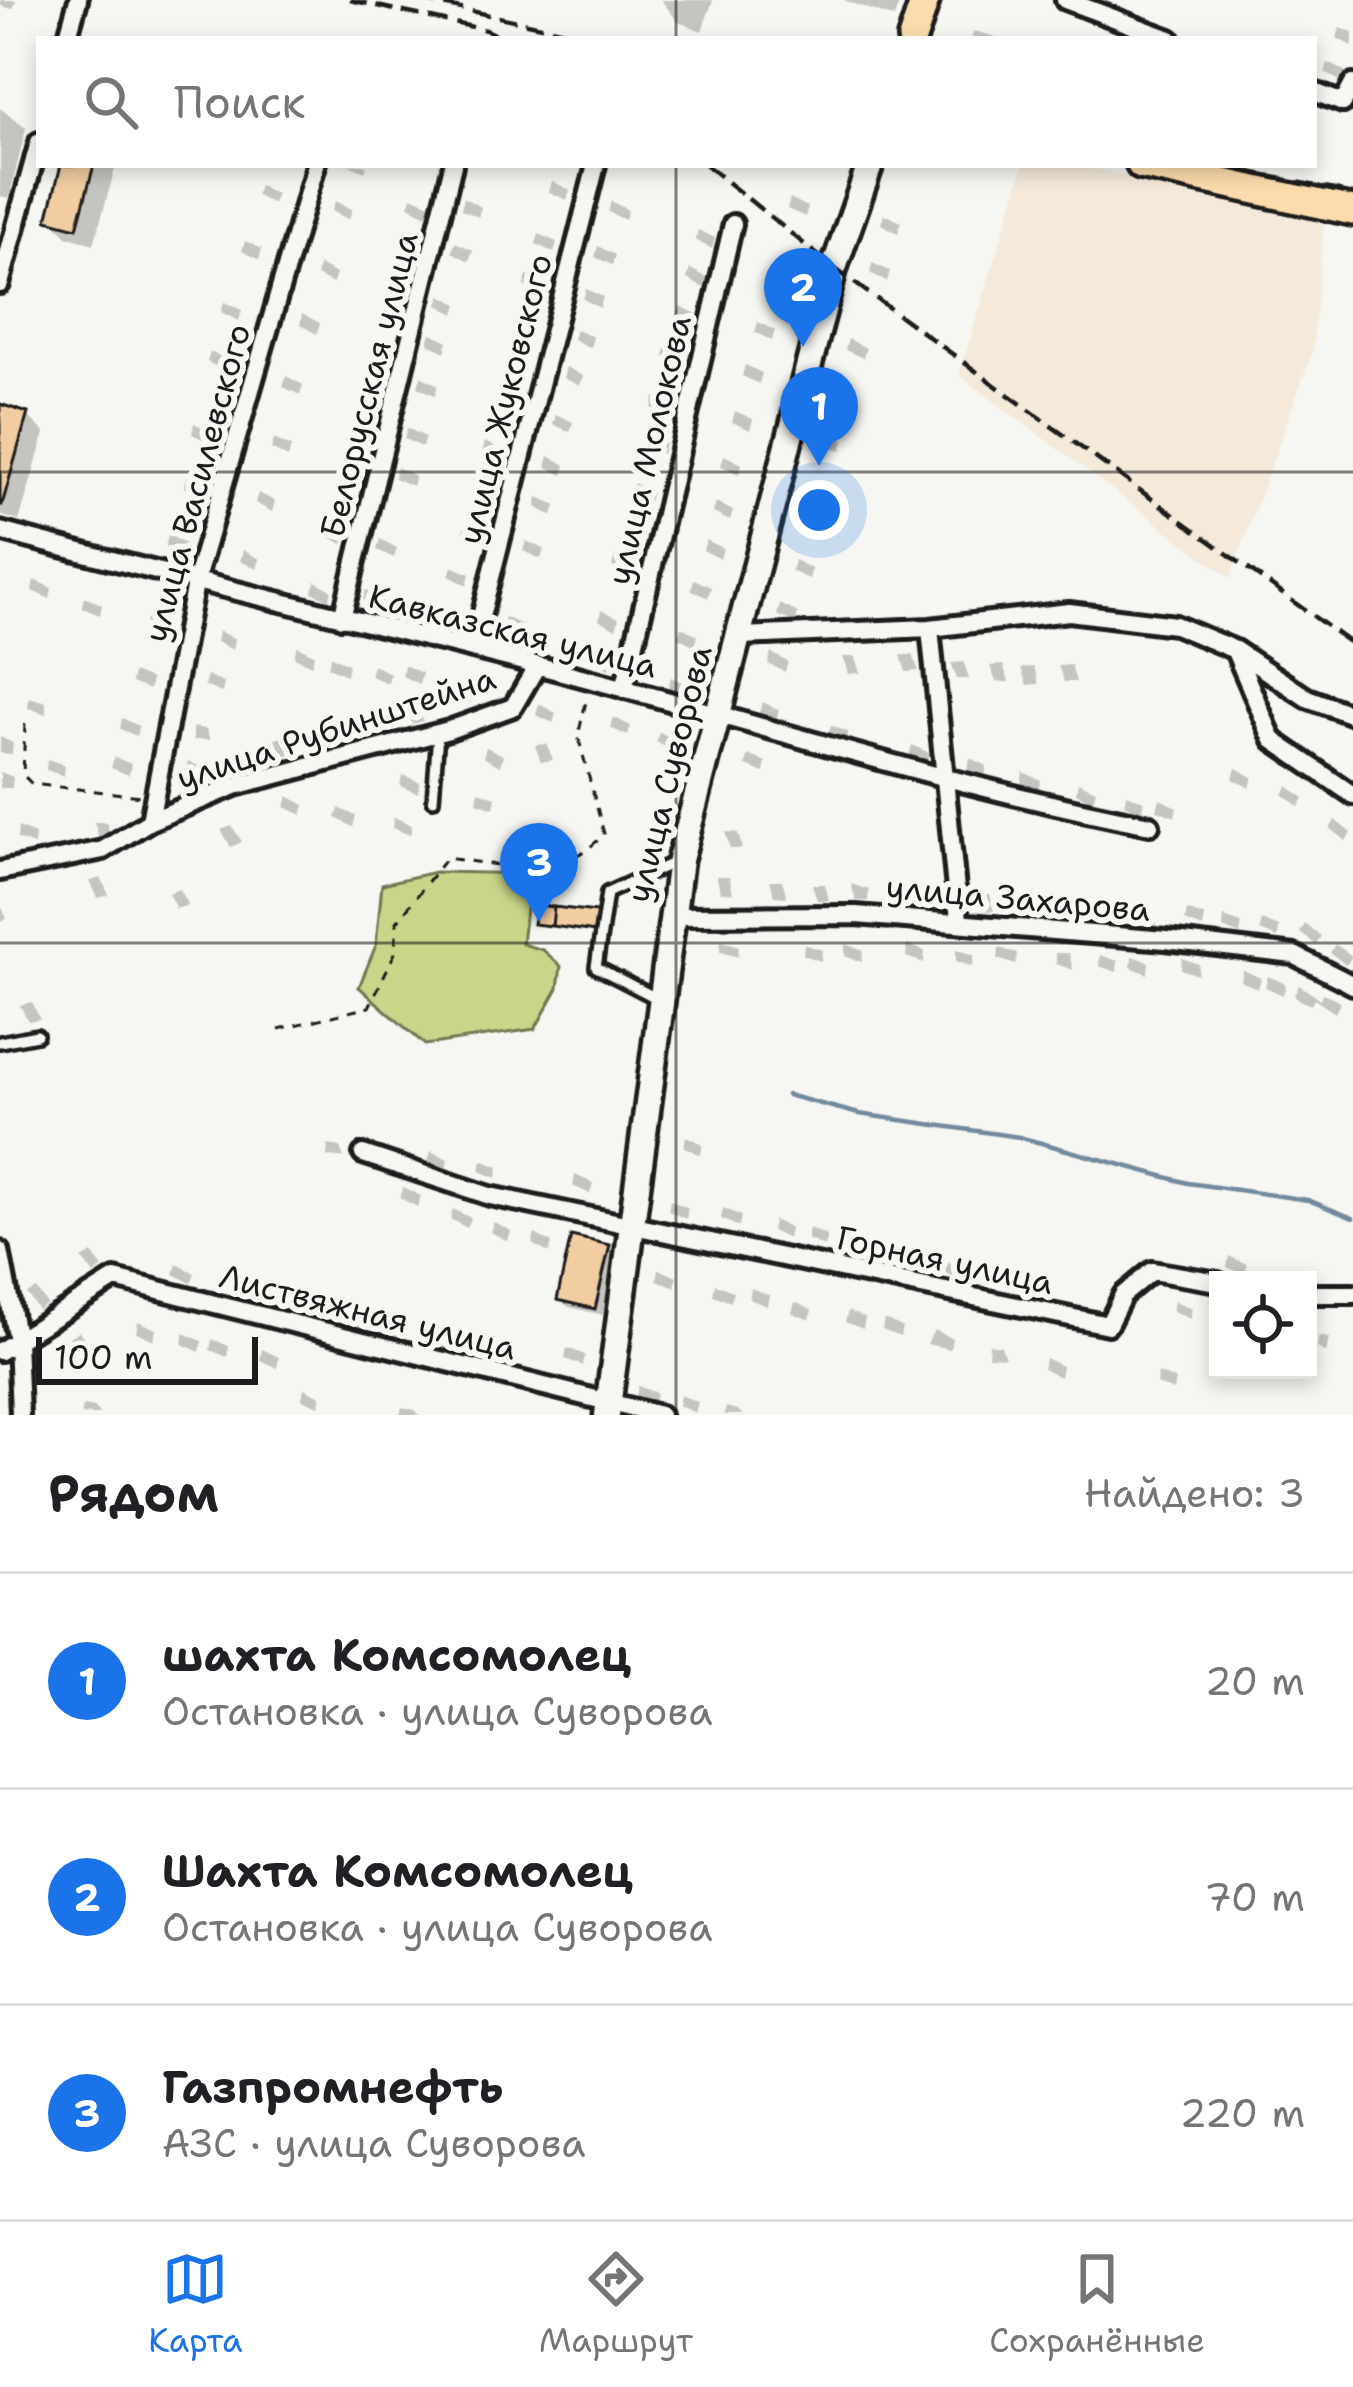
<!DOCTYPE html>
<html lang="ru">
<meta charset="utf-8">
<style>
body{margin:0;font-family:"Shantell Sans",sans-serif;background:#f6f6f6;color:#202124}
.controls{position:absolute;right:36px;bottom:36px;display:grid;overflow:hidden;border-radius:0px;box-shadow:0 6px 18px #0003}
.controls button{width:108px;height:108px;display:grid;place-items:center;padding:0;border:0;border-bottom:3px solid #e0e0e0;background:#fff;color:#202124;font:60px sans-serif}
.scale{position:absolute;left:36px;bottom:30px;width:222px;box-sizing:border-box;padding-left:12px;border:6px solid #1c1c1c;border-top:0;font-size:33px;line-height:42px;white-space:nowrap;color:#1c1c1c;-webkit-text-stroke:9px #f6f6f2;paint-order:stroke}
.you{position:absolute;left:819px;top:510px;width:42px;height:42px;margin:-30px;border:9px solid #fff;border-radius:50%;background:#1a73e8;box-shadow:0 0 0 18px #1a73e833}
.badge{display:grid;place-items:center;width:78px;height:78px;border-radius:50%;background:#1a73e8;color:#fff;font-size:39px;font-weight:700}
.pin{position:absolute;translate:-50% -99px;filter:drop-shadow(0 3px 6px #0008)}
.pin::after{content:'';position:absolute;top:63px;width:42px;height:36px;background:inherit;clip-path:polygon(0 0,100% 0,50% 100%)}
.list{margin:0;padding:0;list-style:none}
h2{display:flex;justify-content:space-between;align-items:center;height:156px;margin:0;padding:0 48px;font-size:51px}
h2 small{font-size:39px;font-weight:400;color:#757577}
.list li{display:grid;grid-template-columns:78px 1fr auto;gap:36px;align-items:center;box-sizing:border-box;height:216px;padding:0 48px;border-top:3px solid #e0e0e0}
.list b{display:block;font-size:45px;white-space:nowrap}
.list p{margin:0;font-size:39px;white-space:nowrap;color:#757577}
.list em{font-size:39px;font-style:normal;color:#757577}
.icon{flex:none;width:66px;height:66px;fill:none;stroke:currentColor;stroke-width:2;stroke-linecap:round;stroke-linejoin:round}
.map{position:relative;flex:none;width:1353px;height:1415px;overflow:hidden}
.search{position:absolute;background:#fff;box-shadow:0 6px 18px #0003;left:36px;right:36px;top:36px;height:132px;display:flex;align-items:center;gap:30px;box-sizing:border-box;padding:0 42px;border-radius:0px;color:#757577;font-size:45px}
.sheet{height:804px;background:#fff}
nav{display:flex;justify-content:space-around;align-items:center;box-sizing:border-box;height:168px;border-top:3px solid #e0e0e0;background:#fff;font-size:33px;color:#757577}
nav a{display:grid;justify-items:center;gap:6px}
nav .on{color:#1a73e8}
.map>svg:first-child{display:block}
.built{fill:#f5eada}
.green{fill:#c9d689;stroke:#727952;stroke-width:3}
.shadow{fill:#0003}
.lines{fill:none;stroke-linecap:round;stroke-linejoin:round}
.stream{stroke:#728a9f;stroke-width:4.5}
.building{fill:#f2cda2;stroke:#1c1c1c;stroke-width:3}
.lane-casing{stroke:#1c1c1c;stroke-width:18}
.street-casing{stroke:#1c1c1c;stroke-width:26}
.secondary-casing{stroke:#1c1c1c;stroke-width:33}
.primary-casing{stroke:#1c1c1c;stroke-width:36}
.path{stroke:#1c1c1c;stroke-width:3;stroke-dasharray:9 9;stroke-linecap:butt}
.lane{stroke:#f6f6f2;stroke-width:9}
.street{stroke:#f6f6f2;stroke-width:16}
.secondary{stroke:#f6f6f2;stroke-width:24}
.primary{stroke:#fcdcac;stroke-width:27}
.rail{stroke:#1c1c1c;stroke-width:4.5;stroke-dasharray:18 9;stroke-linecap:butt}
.grid{fill:none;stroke:#1c1c1c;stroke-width:3;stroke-opacity:0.55}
.labels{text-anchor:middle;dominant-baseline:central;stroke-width:12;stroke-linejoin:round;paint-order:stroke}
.street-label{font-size:33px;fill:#1c1c1c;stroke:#f6f6f2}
</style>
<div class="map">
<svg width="1353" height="1415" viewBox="0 0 1353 1415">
<rect width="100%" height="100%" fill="#f6f6f2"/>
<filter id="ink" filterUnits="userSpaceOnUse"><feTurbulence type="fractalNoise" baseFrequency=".00833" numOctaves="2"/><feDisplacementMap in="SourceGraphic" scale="24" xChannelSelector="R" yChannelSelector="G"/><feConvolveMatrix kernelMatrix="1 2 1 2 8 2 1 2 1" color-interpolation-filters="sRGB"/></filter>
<g filter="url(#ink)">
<path class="built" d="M1024,165H1078L1324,223L1312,353L1230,578L959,375Z"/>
<path class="green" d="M435,872L530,874L522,944L543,950L561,966L558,988L535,1029L425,1045L359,987L376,945L382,884Z"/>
<path class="shadow" d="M0,0H16L13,9L1,6Z
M661,0H713L702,31L678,22Z
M843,0H900L894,18Z
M1340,28L1353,32V47L1337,38Z
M974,31L1003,39H971Z
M1328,63L1345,71L1342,82L1325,73Z
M0,108L26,128L9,198L0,196Z
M65,165H116L94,244L68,237L50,219Z
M349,165H367L365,172Z
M552,181L570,190L567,200L549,192Z
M259,185L276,194L273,204L256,196Z
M412,196L430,204L427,215L409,206Z
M464,198L481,207L478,217L461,209Z
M790,198L808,207L805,217L787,209Z
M335,201L352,209L349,220L332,211Z
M611,201L628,210L625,220L608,212Z
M884,214L901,222L898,233L881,224Z
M698,230L715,238L712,249L695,240Z
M539,234L557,242L554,253L536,244Z
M245,241L262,249L259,260L242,251Z
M455,242L473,250L469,261L452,252Z
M598,246L615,255L612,265L595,257Z
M396,257L413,266L410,277L393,268Z
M872,263L890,271L887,282L870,273Z
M319,265L336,274L333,284L316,276Z
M690,269L707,277L704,288L687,279Z
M527,276L544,284L541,295L524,286Z
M770,286L788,294L785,305L767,296Z
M586,289L603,297L600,308L583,299Z
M387,295L404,304L401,314L384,306Z
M441,295L458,304L455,314L438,305Z
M224,302L242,310L239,321L221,312Z
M680,306L697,314L694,325L677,316Z
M302,314L320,323L317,334L300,325Z
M516,317L534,325L531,336L514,327Z
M758,322L775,330L772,341L755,332Z
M576,329L593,337L590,348L573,339Z
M431,333L448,341L445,352L428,343Z
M848,339L866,348L863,358L845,350Z
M667,345L684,354L681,364L664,356Z
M373,348L390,356L387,367L370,358Z
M210,352L228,360L225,371L207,362Z
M506,358L524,366L521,377L503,368Z
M745,365L762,373L759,384L742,376Z
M566,367L583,376L580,386L563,378Z
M286,376L303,385L300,395L283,387Z
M421,376L438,385L435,395L418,387Z
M837,388L854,396L851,407L834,398Z
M363,396L381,405L378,415L360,407Z
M655,397L673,406L670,416L652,408Z
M497,401L515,409L512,420L494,411Z
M0,408L27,415L45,433L19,521L0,515Z
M735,411L753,419L750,430L732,422Z
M556,414L573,422L570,432L553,424Z
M194,423L212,432L209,442L192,434Z
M407,428L425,437L422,447L404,439Z
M827,432L844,441L841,451L824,443Z
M648,435L665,443L662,454L645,445Z
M274,439L291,447L288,458L271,449Z
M353,441L370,449L367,460L350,451Z
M485,442L502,451L499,461L482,453Z
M724,455L742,464L739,474L721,466Z
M549,456L566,465L563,475L546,467Z
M397,467L415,476L412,486L394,478Z
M187,477L204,485L201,496L184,487Z
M816,481L834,489L831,500L813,491Z
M338,483L355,491L352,502L335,493Z
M634,483L652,492L649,502L632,494Z
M474,485L492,493L489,504L471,495Z
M258,493L275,501L272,512L255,503Z
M538,497L556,505L553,516L536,507Z
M716,502L733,511L730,521L713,513Z
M624,520L641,529L638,539L621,531Z
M804,521L821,530L818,540L801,532Z
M466,523L483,531L480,542L463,533Z
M329,524L346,533L343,544L326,535Z
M168,535L185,544L182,554L165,546Z
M380,539L397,548L394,558L377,550Z
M706,540L723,548L720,559L703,550Z
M526,541L544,549L541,559L523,551Z
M243,550L260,559L257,569L240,561Z
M615,556L632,565L629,575L612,567Z
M794,560L812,569L809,579L791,571Z
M452,566L470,574L467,585L449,576Z
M694,579L711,587L708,598L691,590Z
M34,580L52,588L50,599L32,591Z
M315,581L332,590L329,600L312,592Z
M366,590L383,598L380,609L363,600Z
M84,597L102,604L100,615L82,608Z
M780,604L798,613L795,623L777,615Z
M601,610L619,618L616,629L599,620Z
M444,611L461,619L458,630L441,622Z
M505,617L522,625L520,636L502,627Z
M146,619L164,627L162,638L144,630Z
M681,627L698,635L695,646L678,637Z
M218,631L235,639L233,650L216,642Z
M297,646L314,654L312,665L294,657Z
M595,650L612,658L609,669L592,660Z
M771,653L788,662L785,672L768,664Z
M901,655H913L919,671L906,672Z
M331,656L348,664L346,675L328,667Z
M843,657H855L860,673L848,674Z
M964,662L969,679H957L951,663Z
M373,665L390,673L388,683L370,676Z
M404,665L422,673L419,684L402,676Z
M1003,665L1009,682H996L990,666Z
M1071,665L1076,682H1064L1058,666Z
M1034,667L1039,684L1027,685L1021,668Z
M133,672L151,679L149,690L131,683Z
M207,675L224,683L222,693L204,686Z
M671,677L688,685L685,695L668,687Z
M463,685L471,702L459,705L452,688Z
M29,697L46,702V714L28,708Z
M762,702L779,710L776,721L759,713Z
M539,704L556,713L553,723L536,715Z
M416,705L423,721L412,724L404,707Z
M613,717L631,726L628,736L610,728Z
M122,718L139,726L137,736L120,729Z
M831,725L848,732L846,743L828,735Z
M193,727L206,729L210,740H193Z
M659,732L676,740L673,751L656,742Z
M286,736L294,753L282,756L275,739Z
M0,737L13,743L12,754L0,753Z
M547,744L553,760L541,762L535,745Z
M912,745L929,753L927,763L909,756Z
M486,747L503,755L500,766L483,757Z
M748,755L766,762L764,773L746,766Z
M114,757L131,764L129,775L111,768Z
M970,758L987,766L985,777L967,769Z
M47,759L65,765L64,776L46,770Z
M188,761L205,769L203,779L186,772Z
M1236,768L1253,777L1250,788L1233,779Z
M0,772L13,777L12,788H0Z
M1023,772L1041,780L1038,791L1021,783Z
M402,775L420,782L418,793L400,786Z
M1078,782L1096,790L1093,801L1076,793Z
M1288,786L1304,798L1299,807L1283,794Z
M479,791L496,797L494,808L477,802Z
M1127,794L1144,801L1142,812L1124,804Z
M288,796L305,805L302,815L285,807Z
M1160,799L1177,807L1175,817L1157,810Z
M339,808L356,816L353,827L336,818Z
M394,817L412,825L410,835L392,828Z
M1335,820L1351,833L1346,841L1330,829Z
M94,822H106L112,838H99Z
M232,826L242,842L231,847L221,830Z
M18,827L35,834L34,845L17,839Z
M725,832L738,833L742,849H730Z
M716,876H729L733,893L721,892Z
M101,878L109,895L98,898L90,881Z
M770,880H782L787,897L774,896Z
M812,884H825L829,901L817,900Z
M851,884L869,890L868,901H856Z
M179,889L188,905L176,909L168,893Z
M977,894H990L994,911L982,910Z
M1015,898L1032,904V915L1014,909Z
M0,903L7,919L0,921Z
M1099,906L1116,911V923L1098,917Z
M1187,910L1205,917L1203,928L1185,921Z
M1141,913H1153L1158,930H1145Z
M1224,917L1242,923L1240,935L1223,928Z
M1262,920L1279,927L1278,938L1260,931Z
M1305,924L1321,936L1316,945L1300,933Z
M721,940L739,946L738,957L720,951Z
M804,944L822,950L821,961L803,955Z
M845,944L863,950L862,962L845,956Z
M1335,944L1352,956L1346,965L1330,953Z
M907,945L925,951L924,963L906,957Z
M999,948L1017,953L1016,965L998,959Z
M956,949L974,955L973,967L956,961Z
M1056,953H1069L1073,970L1056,964Z
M1100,955L1118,961L1117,972L1099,966Z
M1132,956L1149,962L1148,974L1131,967Z
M1182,958L1199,964L1198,975L1181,969Z
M1243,970L1261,978L1258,989L1241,981Z
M1268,976L1286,984L1283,995L1265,987Z
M1299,985L1320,999L1322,993L1335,998L1340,1003L1335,1013L1314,999L1311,1005L1299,1000L1294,995Z
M32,1002L40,1019L28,1021L20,1005Z
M686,1136L703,1144L701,1155L684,1147Z
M328,1145L340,1147L344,1158L327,1157Z
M431,1151L448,1159L446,1170L428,1162Z
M482,1160L499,1167L497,1178L480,1171Z
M575,1175L593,1183L590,1194L573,1186Z
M403,1187L421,1196L417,1207L400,1198Z
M670,1200L688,1208L686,1219L668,1211Z
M723,1208L741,1216L739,1227L721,1219Z
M453,1209L471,1218L467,1228L450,1219Z
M773,1220L790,1228L788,1239L771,1231Z
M494,1222L511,1231L508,1241L490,1232Z
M809,1228L827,1236L824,1247L807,1239Z
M535,1234L552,1243L549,1253L532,1244Z
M856,1238L873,1245L871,1256L854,1249Z
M608,1247L617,1256L603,1315L569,1307L560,1299Z
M899,1248L916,1255L914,1266L896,1259Z
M92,1253L103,1268L94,1275L82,1259Z
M1229,1256L1247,1264L1245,1275L1227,1267Z
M942,1260L960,1268L957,1279L940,1271Z
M177,1264L195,1273L191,1283L174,1274Z
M978,1267L996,1275L994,1286L976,1278Z
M659,1269L677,1277L675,1287L657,1280Z
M1020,1276L1037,1284L1035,1295L1017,1287Z
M715,1284L733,1291L731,1302L713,1295Z
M258,1288L276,1296L274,1307L256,1299Z
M751,1288L769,1295L767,1306L749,1299Z
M36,1289L47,1304L38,1310L27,1294Z
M1174,1301L1192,1308L1190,1319L1172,1311Z
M306,1302L323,1310L321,1321L304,1313Z
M795,1302L812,1310L810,1320L792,1313Z
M1213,1306L1218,1307V1322L1211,1317Z
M352,1311L369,1319L367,1330L349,1322Z
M848,1311L865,1318L863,1329L845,1322Z
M383,1318L400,1325L398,1336L380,1329Z
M884,1319L902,1327L900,1337L882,1330Z
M138,1321L156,1329L154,1340L136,1332Z
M934,1330L952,1338L950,1349L927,1344Z
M79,1331L90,1347L81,1352L69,1337Z
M184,1333L202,1341L200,1352L182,1344Z
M1319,1336L1329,1338L1326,1353L1316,1347Z
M441,1338L459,1345L456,1356L439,1349Z
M212,1339L229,1346L227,1357L210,1350Z
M989,1344L1001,1346L1005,1357L988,1356Z
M567,1348L585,1355L583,1366L565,1359Z
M262,1349L279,1357L277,1368L260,1360Z
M1045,1358L1062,1366L1060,1377L1043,1369Z
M1158,1373L1175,1380L1173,1391L1156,1384Z
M638,1386L656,1393L654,1404L636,1396Z
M304,1388L321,1396L319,1406L302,1399Z
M680,1395L698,1402L695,1413L678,1405Z
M83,1406L95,1408L100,1415H81Z
M402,1407L415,1410L420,1415H400Z
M726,1407L738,1410L743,1415H724Z"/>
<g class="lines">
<path class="stream" d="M787,1095L859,1114L1019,1137L1188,1183L1308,1200L1353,1218"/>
</g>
<path class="building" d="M61,165H94L77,228L47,220Z
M0,404L28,413L2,505H0Z
M536,905L554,907L552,926L533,924Z
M554,907L605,913L603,933L552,926Z
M571,1236L610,1245L595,1309L557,1300Z"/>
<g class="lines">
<g class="lane-casing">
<path id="lane" d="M433,800L438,733
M660,1000L596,967L607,893L675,862
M0,1042L37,1035"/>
</g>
<g class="street-casing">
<path id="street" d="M1065,0L1170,39
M67,39L78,0
M1314,92L1343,103L1353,84
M0,284L39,142
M0,531C194,583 390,626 585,678C773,728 958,788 1150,825
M342,618L453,165
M930,628L959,920
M740,636L930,628L1069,612L1175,625L1235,650L1307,698L1353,715
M473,648L596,165
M1235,651L1273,740L1353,795
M624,689L733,224
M150,821L195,583L316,165
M0,871L103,850L150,821L235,786L449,730L513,707L537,666
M670,916L856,915L1166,940L1294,955L1353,985
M363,1154L490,1196L1108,1325L1123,1295L1152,1271L1218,1282
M0,1251L17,1340L20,1415
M1308,1294H1353
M0,1351L115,1279L660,1415"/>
</g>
<g class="secondary-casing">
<path id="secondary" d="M607,1415L680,860L834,268L870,165"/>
</g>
<g class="primary-casing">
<path id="primary" d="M912,39L925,0
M1141,165L1353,211"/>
</g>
<path class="path" d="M25,724L23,775L32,784L141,796
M279,1029L369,1007L395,953L397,922L446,858C505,865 560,882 604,834L578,736L587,697"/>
<use href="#lane" class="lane"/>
<use href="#street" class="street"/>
<use href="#secondary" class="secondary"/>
<use href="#primary" class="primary"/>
<path class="rail" d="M350,0L486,30L503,39
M419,0L602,39
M706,165L834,268L1353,645
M1218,165L1353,194"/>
</g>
</g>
<path class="grid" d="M676,0V39M676,165V1415M0,472H1353M0,943H1353"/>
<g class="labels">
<g class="street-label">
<text transform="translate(369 385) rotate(-76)">Белорусская улица</text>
<text transform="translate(505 399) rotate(-76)">улица Жуковского</text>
<text transform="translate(649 450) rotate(-77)">улица Молокова</text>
<text transform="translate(197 483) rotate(-75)">улица Василевского</text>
<text transform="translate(513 631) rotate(14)">Кавказская улица</text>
<text transform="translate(336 728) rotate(-18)">улица Рубинштейна</text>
<text transform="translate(669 774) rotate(-76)">улица Суворова</text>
<text transform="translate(1018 898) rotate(5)">улица Захарова</text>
<text transform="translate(945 1260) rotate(12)">Горная улица</text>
<text transform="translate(368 1312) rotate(14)">Листвяжная улица</text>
</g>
</g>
</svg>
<div class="controls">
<button><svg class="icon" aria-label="locate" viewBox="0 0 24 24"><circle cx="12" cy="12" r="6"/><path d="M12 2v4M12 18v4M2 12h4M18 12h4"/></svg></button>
</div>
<div class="scale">100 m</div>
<div class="you"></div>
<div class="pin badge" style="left:819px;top:466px">1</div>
<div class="pin badge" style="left:803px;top:347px">2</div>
<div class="pin badge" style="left:539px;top:922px">3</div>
<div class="search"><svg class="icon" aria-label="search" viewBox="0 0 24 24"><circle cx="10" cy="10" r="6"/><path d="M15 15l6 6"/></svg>Поиск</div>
</div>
<section class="sheet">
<h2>Рядом<small>Найдено: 3</small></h2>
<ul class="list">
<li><span class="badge">1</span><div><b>шахта Комсомолец</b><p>Остановка · улица Суворова</p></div><em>20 m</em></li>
<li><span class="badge">2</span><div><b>Шахта Комсомолец</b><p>Остановка · улица Суворова</p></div><em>70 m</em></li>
<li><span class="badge">3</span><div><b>Газпромнефть</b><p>АЗС · улица Суворова</p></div><em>220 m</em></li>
</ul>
</section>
<nav>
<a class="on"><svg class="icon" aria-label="map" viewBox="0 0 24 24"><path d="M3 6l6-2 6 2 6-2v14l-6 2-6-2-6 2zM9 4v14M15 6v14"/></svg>Карта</a>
<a><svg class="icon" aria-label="directions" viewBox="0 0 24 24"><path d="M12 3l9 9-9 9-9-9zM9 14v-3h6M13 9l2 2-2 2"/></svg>Маршрут</a>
<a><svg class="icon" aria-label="saved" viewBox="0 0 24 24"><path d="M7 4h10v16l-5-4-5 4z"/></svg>Сохранённые</a>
</nav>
